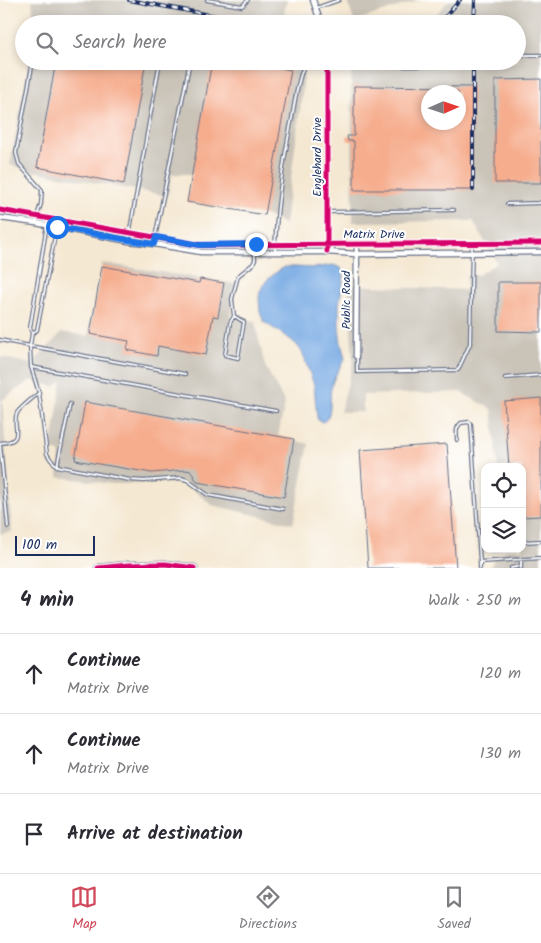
<!DOCTYPE html>
<meta charset="utf-8">
<style>
body{margin:0;font-family:Kalam,sans-serif;background:#f7f7f7;color:#2b2b33}
.controls{position:absolute;right:15px;bottom:15px;display:grid;overflow:hidden;border-radius:10px;box-shadow:0 2px 8px #0003}
.controls button{width:45px;height:45px;display:grid;place-items:center;padding:0;border:0;border-bottom:1px solid #e1e1e2;background:#fff;color:#2b2b33;font:25px sans-serif}
.compass{position:absolute;left:421px;top:85px;width:45px;height:45px;border-radius:50%;background:#fff;box-shadow:0 2px 8px #0003;rotate:87deg}
.scale{position:absolute;left:15px;bottom:12px;width:80px;box-sizing:border-box;padding-left:5px;border:2px solid #1b2f5e;border-top:0;font-size:14px;line-height:18px;white-space:nowrap;color:#1b2f5e;-webkit-text-stroke:4px #fff;paint-order:stroke}
.stop{position:absolute;width:15px;height:15px;margin:-11px;border:4px solid #1a73e8;border-radius:50%;background:#fff}
.stop.end{background:#1a73e8;border-color:#fff;box-shadow:0 1px 5px #0008}
.list{margin:0;padding:0;list-style:none}
h2{display:flex;justify-content:space-between;align-items:center;height:65px;margin:0;padding:0 20px;font-size:21px}
h2 small{font-size:16px;font-weight:400;color:#7c7c81}
.list li{display:grid;grid-template-columns:32px 1fr auto;gap:15px;align-items:center;box-sizing:border-box;height:80px;padding:0 20px;border-top:1px solid #e1e1e2}
.list b{display:block;font-size:19px;white-space:nowrap}
.list p{margin:0;font-size:16px;white-space:nowrap;color:#7c7c81}
.list em{font-size:16px;font-style:normal;color:#7c7c81}
.icon{flex:none;width:28px;height:28px;fill:none;stroke:currentColor;stroke-width:2;stroke-linecap:round;stroke-linejoin:round}
.map{position:relative;flex:none;width:541px;height:568px;overflow:hidden}
.search{position:absolute;background:#fff;box-shadow:0 2px 8px #0003;left:15px;right:15px;top:15px;height:55px;display:flex;align-items:center;gap:12px;box-sizing:border-box;padding:0 18px;border-radius:28px;color:#7c7c81;font-size:19px}
.sheet{height:305px;background:#fff}
nav{display:flex;justify-content:space-around;align-items:center;box-sizing:border-box;height:70px;border-top:1px solid #e1e1e2;background:#fff;font-size:14px;color:#7c7c81}
nav a{display:grid;justify-items:center;gap:2px}
nav .on{color:#d1495b}
.map>svg:first-child{display:block}
.industrial{fill:#c9c3b8;fill-rule:evenodd}
.water{fill:#78aae3;stroke:#4a6ca0}
.building{fill:#f6ad8e;fill-rule:evenodd}
.lines{fill:none;stroke-linecap:round;stroke-linejoin:round}
.lane-casing{stroke:#677087;stroke-width:4.5}
.street-casing{stroke:#677087;stroke-width:7}
.secondary-casing{stroke:#677087;stroke-width:9}
.lane{stroke:#fff;stroke-width:2}
.street{stroke:#fff;stroke-width:4.5}
.secondary{stroke:#fff;stroke-width:6}
.rail-casing{stroke:#1b2f5e;stroke-width:4}
.rail{stroke:#fff;stroke-width:2;stroke-dasharray:5.5;stroke-linecap:butt}
.cycleway-casing{stroke:#fff;stroke-width:8}
.cycleway{stroke:#d6006c;stroke-width:5}
.route{stroke:#1a73e8;stroke-width:6}
.labels{text-anchor:middle;dominant-baseline:central;stroke-width:4;stroke-linejoin:round;paint-order:stroke}
.street-label{font-size:12px;fill:#1b2f5e;stroke:#fff}
</style>
<div class="map">
<svg width="541" height="568" viewBox="0 0 541 568">
<rect width="100%" height="100%" fill="#fff"/>
<filter id="ink" filterUnits="userSpaceOnUse"><feTurbulence type="fractalNoise" baseFrequency=".02" numOctaves="2"/><feDisplacementMap in="SourceGraphic" scale="10" xChannelSelector="R" yChannelSelector="G"/><feConvolveMatrix kernelMatrix="1 2 1 2 8 2 1 2 1" color-interpolation-filters="sRGB"/></filter>
<filter id="wash" filterUnits="userSpaceOnUse"><feTurbulence type="fractalNoise" baseFrequency=".0096" numOctaves="4" result="noise"/><feDisplacementMap in="SourceGraphic" scale="20" xChannelSelector="R" yChannelSelector="G"/><feGaussianBlur stdDeviation="1.12" result="paint"/><feColorMatrix in="noise" values="0 0 0 0 0 0 0 0 0 0 0 0 0 0 0 0 0 1.4 0 .05"/><feComposite in="paint" operator="in"/></filter>
<g filter="url(#wash)">
<rect width="100%" height="100%" fill="#f5e8d2"/>
<path class="industrial" d="M32,0H287L282,24H34Z
M347,0H420L354,21Z
M449,0H541V565L534,568H490L494,559L508,549H522V467H498L492,409L460,392L363,395V412H340L353,363L348,285L466,290V275H478L497,263L473,221L353,222L351,66L353,61H517V24H421L433,18ZM428,92H458V122H428Z
M29,61H300L304,78L285,224L265,215L187,202L192,174H172L168,196L32,171L10,165Z
M102,263L236,284L231,318L255,322L265,366L285,403L278,436L309,444L293,524L212,505L187,485L155,482L138,484H113L58,477L60,452L51,450L62,380L54,387L31,380L2,400L12,532L0,534V357L32,364L62,332L88,336Z"/>
<path class="water" d="M333,265L341,268L344,276L339,304V327L341,343L345,359C341,365 334,377 332,384C328,396 334,416 323,422L318,420L317,417L314,385L302,352L297,345L290,339L264,322L260,312L259,298L260,291L267,280L278,271L285,267H294L314,268Z"/>
<g id="blocks">
<path class="building" d="M56,61H146L124,184L37,167Z
M212,61H244L291,70L265,215L187,202Z
M541,79V183H495V80Z
M354,86L472,87V190H354V141H348L347,136H354ZM428,92H458V122H428Z
M102,266L199,283L200,279L224,283L218,317L213,316L206,355L158,346L157,356L127,350L129,341L90,334Z
M498,282H541V332L498,331Z
M541,398V516L522,517V467H509L504,401Z
M85,402L294,439L284,497L197,482L191,471L185,470L152,473L75,460Z
M447,444L456,568H368L360,450Z"/>
</g>
</g>
<g filter="url(#ink)">
<use href="#blocks" fill-opacity="0" stroke="#677087" stroke-width="1"/>
<g class="lines">
<g class="lane-casing">
<path id="lane" d="M207,0L242,6L248,0
M316,8L339,0
M44,24L52,21L70,24
M517,55H541
M33,61L16,153L19,164L42,190L41,204L37,216L36,223
M329,66H462L465,65V61
M507,204L539,203L541,202
M329,212L454,210
M48,218L30,328L32,333L30,346L185,374
M128,241L160,61
M154,243L190,61
M275,252C276,207 283,162 292,118C295,101 297,82 304,66L302,61
M234,316L230,323L225,355L238,358L244,322L234,316L232,299L238,276L253,264L255,260V246
M32,333L37,330L58,220
M0,340L30,346L31,367L39,393L47,454L51,460L57,466L130,480L144,481L181,478L187,480L208,495L283,509
M357,357V372L458,370L470,344L472,244
M31,367L276,411
M505,378L541,375
M457,440C457,433 455,428 461,423L469,422L471,424L480,562
M0,443C27,442 11,426 17,413C20,408 34,397 39,393
M0,445L8,527
M57,466L70,404
M522,542L541,541
M521,559V568
M480,568V562L541,558
M511,568L521,566"/>
</g>
<g class="street-casing">
<path id="street" d="M313,0L321,24
M327,61V252
M0,210L200,245L541,243
M0,218L36,223L128,241L154,244L201,252H327L356,254L541,252
M356,356L357,244"/>
</g>
<g class="secondary-casing">
<path id="secondary" d="M98,568L129,565L165,564L194,568"/>
</g>
<use href="#lane" class="lane"/>
<use href="#street" class="street"/>
<use href="#secondary" class="secondary"/>
<g class="rail-casing">
<path id="rail" d="M129,0L260,24
M435,24L447,15L460,0
M474,24L475,0
M473,61V190"/>
</g>
<use href="#rail" class="rail"/>
<g class="cycleway-casing">
<path id="cycleway" d="M327,61V251
M0,210L200,245L541,243
M98,568L129,565L165,564L194,568"/>
</g>
<use href="#cycleway" class="cycleway"/>
</g>
</g>
<g class="lines" filter="url(#ink)">
<path class="route" d="M57,227L128,240L154,244L156,237L200,245L256,244"/>
</g>
<g class="labels">
<g class="street-label">
<text transform="translate(317 157) rotate(-90)">Englehard Drive</text>
<text x="374" y="234">Matrix Drive</text>
<text transform="translate(346 300) rotate(-90)">Public Road</text>
</g>
</g>
</svg>
<div class="controls">
<button><svg class="icon" aria-label="locate" viewBox="0 0 24 24"><circle cx="12" cy="12" r="6"/><path d="M12 2v4M12 18v4M2 12h4M18 12h4"/></svg></button>
<button><svg class="icon" aria-label="layers" viewBox="0 0 24 24"><path d="M12 4l9 5-9 5-9-5zM3 14l9 5 9-5"/></svg></button>
</div>
<svg class="compass" viewBox="-18 -18 36 36"><path d="M0-13l5 13h-10z" fill="#e53935"/><path d="M0 13l5-13h-10z" fill="#7c7c81"/></svg>
<div class="scale">100 m</div>
<div class="stop" style="left:57px;top:227px"></div>
<div class="stop end" style="left:256px;top:244px"></div>
<div class="search"><svg class="icon" aria-label="search" viewBox="0 0 24 24"><circle cx="10" cy="10" r="6"/><path d="M15 15l6 6"/></svg>Search here</div>
</div>
<section class="sheet">
<h2>4 min<small>Walk · 250 m</small></h2>
<ul class="list">
<li><svg class="icon" aria-label="ahead" viewBox="0 0 24 24"><path d="M12 20V5M6 11l6-6 6 6"/></svg><div><b>Continue</b><p>Matrix Drive</p></div><em>120 m</em></li>
<li><svg class="icon" aria-label="ahead" viewBox="0 0 24 24"><path d="M12 20V5M6 11l6-6 6 6"/></svg><div><b>Continue</b><p>Matrix Drive</p></div><em>130 m</em></li>
<li><svg class="icon" aria-label="arrive" viewBox="0 0 24 24"><path d="M6 21V4h12l-3 4 3 4H6"/></svg><div><b>Arrive at destination</b></div></li>
</ul>
</section>
<nav>
<a class="on"><svg class="icon" aria-label="map" viewBox="0 0 24 24"><path d="M3 6l6-2 6 2 6-2v14l-6 2-6-2-6 2zM9 4v14M15 6v14"/></svg>Map</a>
<a><svg class="icon" aria-label="directions" viewBox="0 0 24 24"><path d="M12 3l9 9-9 9-9-9zM9 14v-3h6M13 9l2 2-2 2"/></svg>Directions</a>
<a><svg class="icon" aria-label="saved" viewBox="0 0 24 24"><path d="M7 4h10v16l-5-4-5 4z"/></svg>Saved</a>
</nav>
